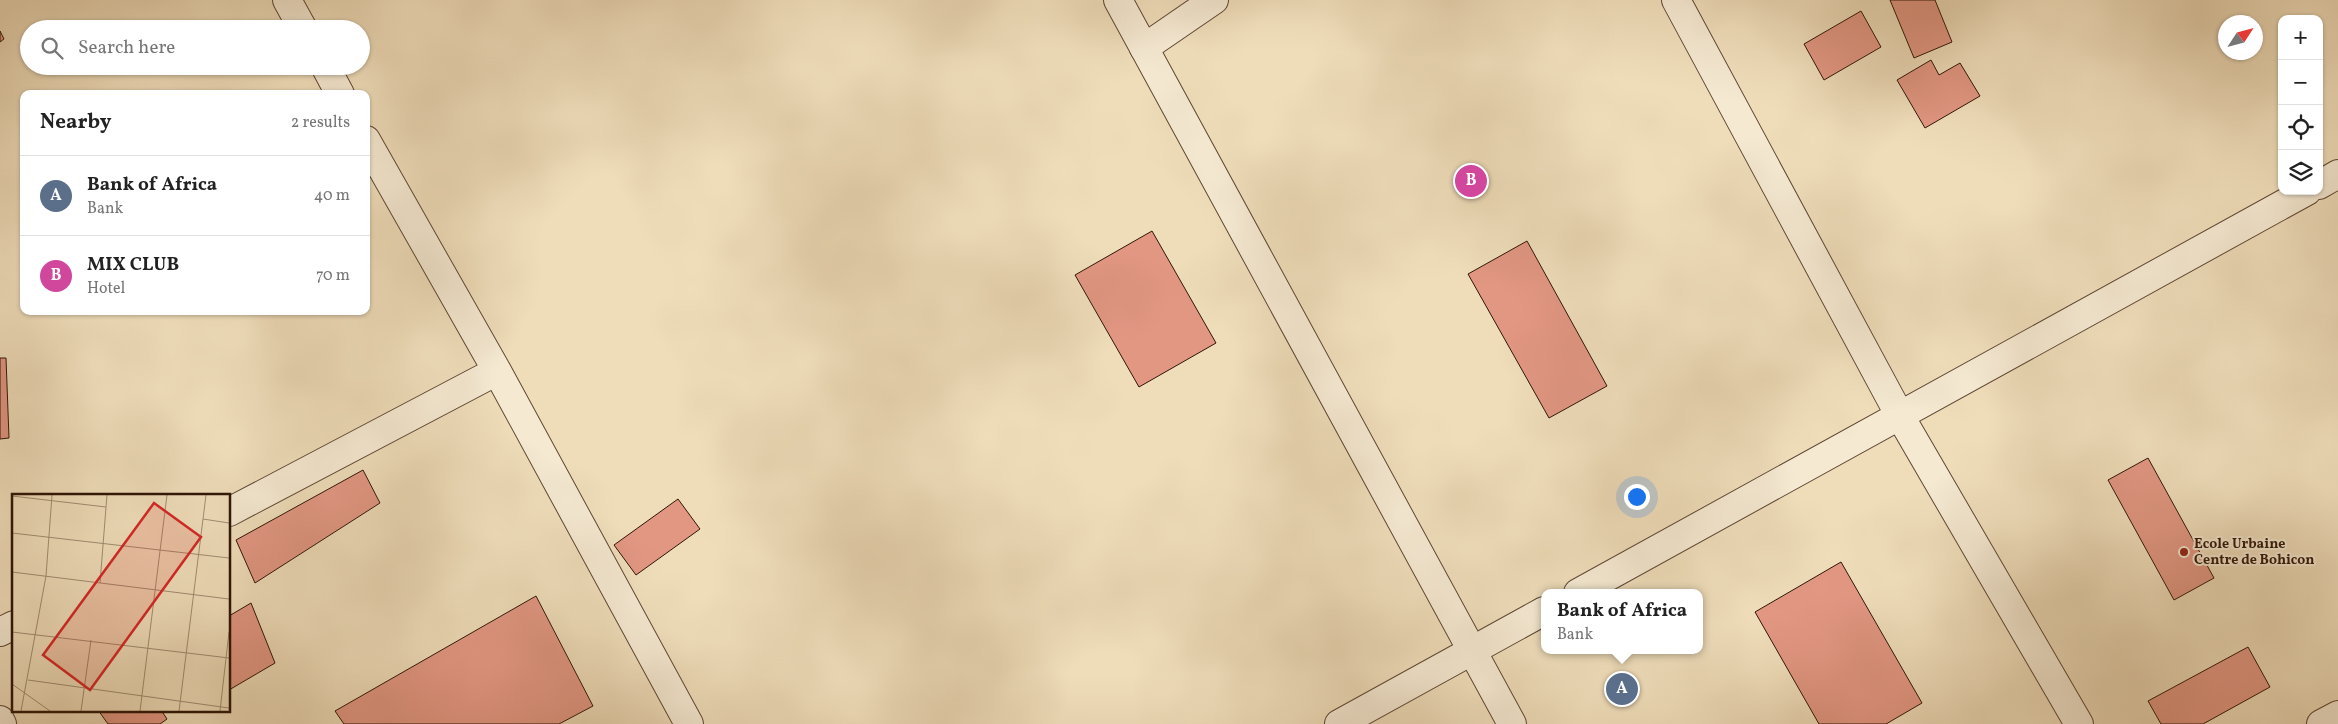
<!DOCTYPE html>
<meta charset="utf-8">
<style>
body{margin:0;font-family:Vollkorn,serif;background:#f2f2f2;color:#222}
.controls{position:absolute;right:15px;top:15px;display:grid;overflow:hidden;border-radius:10px;box-shadow:0 1px 4px #0004}
.controls button{width:45px;height:45px;display:grid;place-items:center;padding:0;border:0;border-bottom:1px solid #e0e0e0;background:#fff;color:#222;font:25px sans-serif}
.compass{position:absolute;left:2218px;top:15px;width:45px;height:45px;border-radius:50%;background:#fff;box-shadow:0 1px 4px #0004;rotate:54deg}
.you{position:absolute;left:1636px;top:496px;width:18px;height:18px;margin:-12px;border:4px solid #fff;border-radius:50%;background:#1a73e8;box-shadow:0 0 0 8px #1a73e833}
.badge{display:grid;place-items:center;width:32px;height:32px;border-radius:50%;background:#0f766e;color:#fff;font-size:16px;font-weight:700}
.pin{position:absolute;translate:-50% -50%;border:2px solid #fff;box-shadow:0 1px 5px #0006}
.popup{position:absolute;left:1541px;top:589px;width:162px;height:65px;box-sizing:border-box;display:grid;place-content:center;border-radius:10px;background:#fff;filter:drop-shadow(0 1px 4px #0005);font-size:16px;white-space:nowrap;color:#767676}
.popup b{font-size:19px;color:#222}
.popup::after{content:'';position:absolute;left:50%;top:100%;margin-left:-10px;border:10px solid transparent;border-top-color:#fff}
.list{margin:0;padding:0;list-style:none}
h2{display:flex;justify-content:space-between;align-items:center;height:65px;margin:0;padding:0 20px;font-size:21px}
h2 small{font-size:16px;font-weight:400;color:#767676}
.list li{display:grid;grid-template-columns:32px 1fr auto;gap:15px;align-items:center;box-sizing:border-box;height:80px;padding:0 20px;border-top:1px solid #e0e0e0}
.list b{display:block;font-size:19px;white-space:nowrap}
.list p{margin:0;font-size:16px;white-space:nowrap;color:#767676}
.list em{font-size:16px;font-style:normal;color:#767676}
.icon{flex:none;width:28px;height:28px;fill:none;stroke:currentColor;stroke-width:2;stroke-linecap:round;stroke-linejoin:round}
.map{position:relative;flex:none;width:2338px;height:724px;overflow:hidden}
.search{position:absolute;background:#fff;box-shadow:0 1px 4px #0004;left:20px;top:20px;width:350px;height:55px;display:flex;align-items:center;gap:12px;box-sizing:border-box;padding:0 18px;border-radius:28px;color:#767676;font-size:19px}
.panel{position:absolute;background:#fff;box-shadow:0 1px 4px #0004;left:20px;top:90px;width:350px;height:225px;border-radius:10px}
.map>svg:first-child{display:block}
.building{fill:#e29783;stroke:#2f1507}
.lines{fill:none;stroke-linecap:round;stroke-linejoin:round}
.minor-casing{stroke:#5f4734;stroke-width:30}
.tertiary-casing{stroke:#5f4734;stroke-width:30}
.minor{stroke:#f5e9d2;stroke-width:28}
.tertiary{stroke:#f5e9d2;stroke-width:28}
.poi-dot{fill:#8f2418;stroke:#f5e9d2;stroke-width:2}
.labels{text-anchor:middle;dominant-baseline:central;stroke-width:4;stroke-linejoin:round;paint-order:stroke}
.poi-label{font-size:14px;font-weight:bold;fill:#2f1507;stroke:#f5e9d2;text-anchor:start}
.inset-road{fill:none;stroke:#a28d72;stroke-width:1}
.view{fill:#d62828;fill-opacity:0.15;stroke:#d62828;stroke-width:2.5}
.inset-edge{fill:none;stroke:#2f1507;stroke-width:2.5}
</style>
<div class="map">
<svg width="2338" height="724" viewBox="0 0 2338 724">
<rect width="100%" height="100%" fill="#efddba"/>
<filter id="stains"><feTurbulence type="fractalNoise" baseFrequency=".004" numOctaves="4"/><feColorMatrix values="0 0 0 0 .2 0 0 0 0 .09 0 0 0 0 .02 0 0 0 .5 -.17"/></filter>
<radialGradient id="worn" r=".72"><stop offset=".6" stop-color="#630" stop-opacity="0"/><stop offset="1" stop-color="#630" stop-opacity=".3"/></radialGradient>
<path class="building" d="M1890,0H1935L1952,42L1914,58Z
M1861,11L1881,47L1824,80L1804,44Z
M0,31L4,39L0,42Z
M1931,60L1939,75L1960,63L1980,96L1925,128L1897,80Z
M1152,231L1216,343L1139,387L1075,275Z
M1527,241L1607,386L1549,418L1468,274Z
M0,358H6L9,438L0,439Z
M2148,458L2214,578L2174,600L2108,480Z
M363,470L380,503L255,583L236,540Z
M678,499L700,529L636,575L614,545Z
M1841,562L1922,703L1886,724H1819L1755,612Z
M536,596L593,706L559,724H344L335,711Z
M251,603L275,663L229,690V616Z
M2248,647L2270,687L2203,724H2161L2148,701Z
M98,710H161L167,719L160,724H108Z"/>
<g class="lines">
<g class="minor-casing">
<path id="minor" d="M287,0L303,29
M1676,0L1900,416L2079,724
M1144,48L1214,0
M325,66L340,94
M366,140L497,371L689,724
M2319,185L2338,174
M229,512L497,371
M1578,593L2307,191
M0,632L14,625
M0,720L2,724
M1339,724L1544,611
M2321,724L2338,715"/>
</g>
<g class="tertiary-casing">
<path id="tertiary" d="M1118,0L1512,724"/>
</g>
<use href="#minor" class="minor"/>
<use href="#tertiary" class="tertiary"/>
</g>
<circle class="poi-dot" cx="2184" cy="552" r="5"/>
<g class="labels">
<g class="poi-label">
<text x="2194" y="544">Ecole Urbaine<tspan x="2194" dy="16">Centre de Bohicon</tspan></text>
</g>
</g>
<g transform="translate(12 494)">
<rect width="218" height="218" fill="#efddba"/>
<path class="inset-road" d="M0,2L94,13M191,25L217,29M0,39L217,64M0,78L217,105M88,89L95,1M0,138L217,164M16,186L217,214M0,190L38,217M9,217L34,82L40,1M69,217L79,146M128,217L155,1M167,217L194,1M208,217L217,138"/>
<path class="view" d="M142,9L189,43L78,196L31,161Z"/>
<rect width="218" height="218" class="inset-edge"/>
</g>
<rect width="100%" height="100%" filter="url(#stains)"/>
<rect width="100%" height="100%" fill="url(#worn)"/>
</svg>
<div class="controls">
<button>+</button>
<button>−</button>
<button><svg class="icon" aria-label="locate" viewBox="0 0 24 24"><circle cx="12" cy="12" r="6"/><path d="M12 2v4M12 18v4M2 12h4M18 12h4"/></svg></button>
<button><svg class="icon" aria-label="layers" viewBox="0 0 24 24"><path d="M12 4l9 5-9 5-9-5zM3 14l9 5 9-5"/></svg></button>
</div>
<svg class="compass" viewBox="-18 -18 36 36"><path d="M0-13l5 13h-10z" fill="#e53935"/><path d="M0 13l5-13h-10z" fill="#767676"/></svg>
<div class="you"></div>
<div class="pin badge" style="left:1622px;top:689px;background:#5c6f8a">A</div>
<div class="popup"><b>Bank of Africa</b>Bank</div>
<div class="pin badge" style="left:1471px;top:181px;background:#d1479c">B</div>
<div class="search"><svg class="icon" aria-label="search" viewBox="0 0 24 24"><circle cx="10" cy="10" r="6"/><path d="M15 15l6 6"/></svg>Search here</div>
<section class="panel">
<h2>Nearby<small>2 results</small></h2>
<ul class="list">
<li><span class="badge" style="background:#5c6f8a">A</span><div><b>Bank of Africa</b><p>Bank</p></div><em>40 m</em></li>
<li><span class="badge" style="background:#d1479c">B</span><div><b>MIX CLUB</b><p>Hotel</p></div><em>70 m</em></li>
</ul>
</section>
</div>
